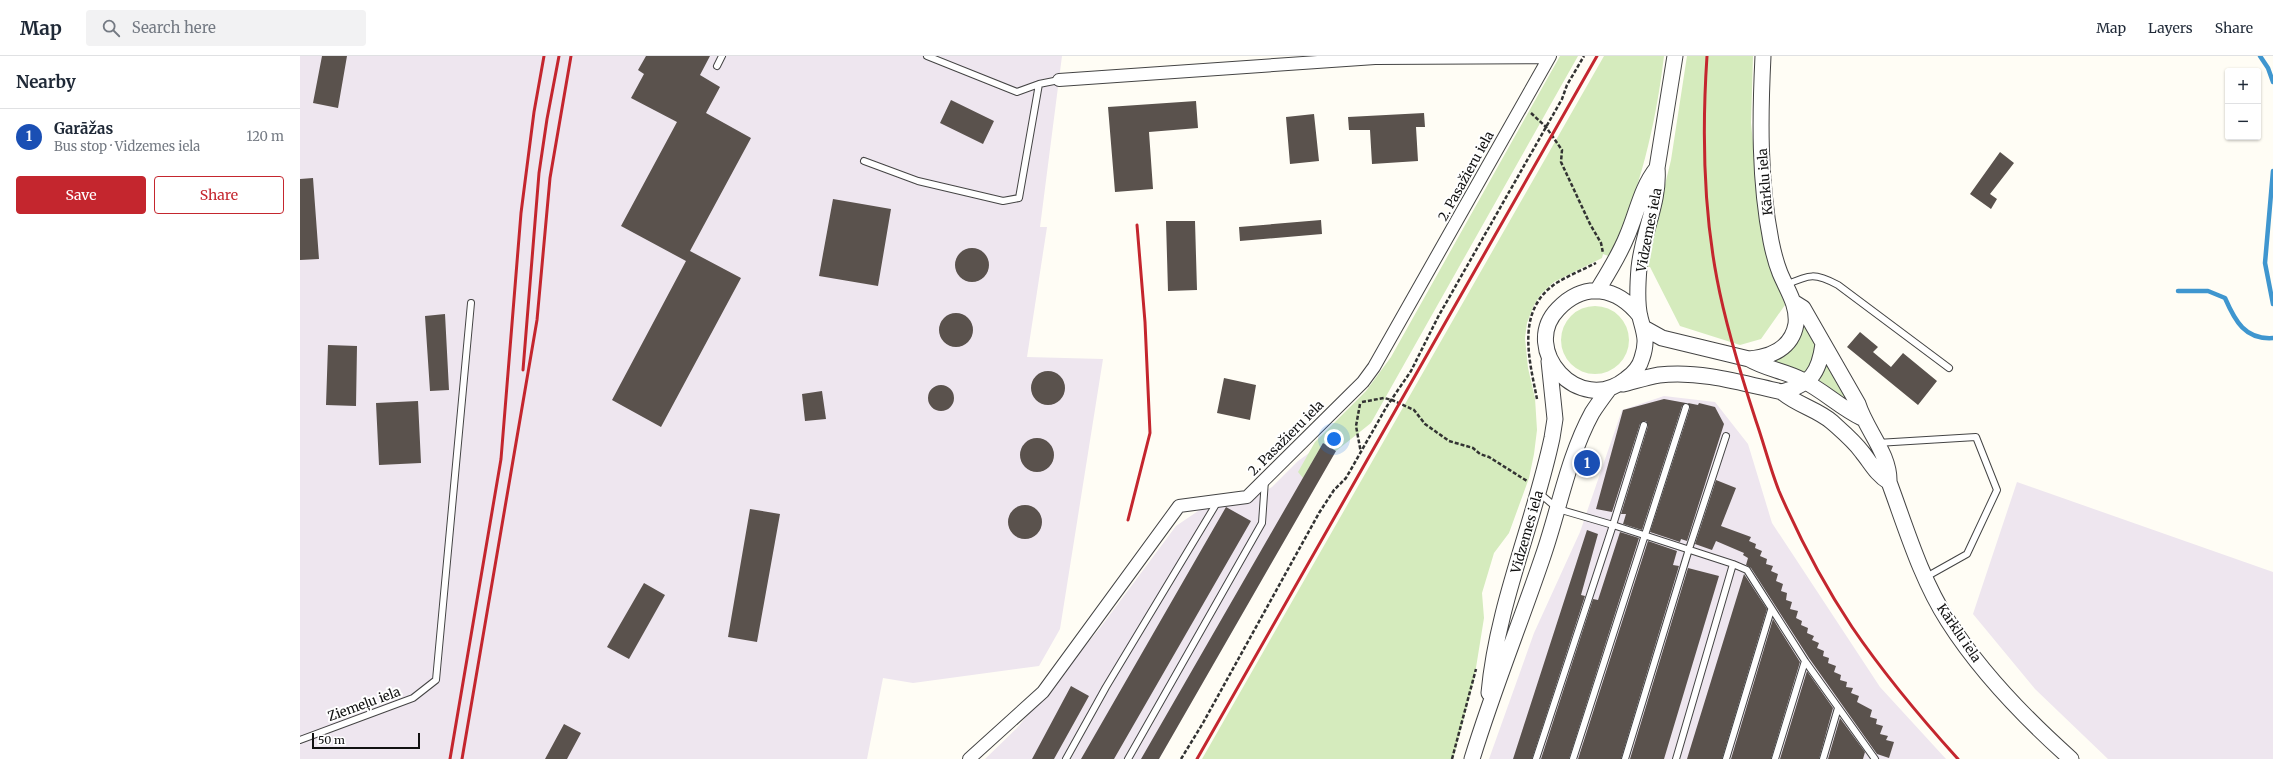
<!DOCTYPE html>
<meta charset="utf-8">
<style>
body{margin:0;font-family:Merriweather,serif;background:#f2f2f3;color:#1f2937}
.controls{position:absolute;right:12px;top:12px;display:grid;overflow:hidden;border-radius:4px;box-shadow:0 1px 3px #0004}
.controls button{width:36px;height:36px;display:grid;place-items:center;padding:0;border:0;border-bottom:1px solid #e0e1e3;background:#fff;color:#1f2937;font:20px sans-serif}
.scale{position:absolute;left:12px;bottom:10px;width:108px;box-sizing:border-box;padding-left:4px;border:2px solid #111;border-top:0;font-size:11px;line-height:14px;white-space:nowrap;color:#111;-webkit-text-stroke:3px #fff;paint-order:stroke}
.you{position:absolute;left:1034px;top:383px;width:14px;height:14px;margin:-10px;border:3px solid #fff;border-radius:50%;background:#1a73e8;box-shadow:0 0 0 6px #1a73e833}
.badge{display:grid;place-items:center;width:26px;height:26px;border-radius:50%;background:#c4262e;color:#fff;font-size:13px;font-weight:700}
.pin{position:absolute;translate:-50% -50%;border:2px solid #fff;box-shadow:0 1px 4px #0006}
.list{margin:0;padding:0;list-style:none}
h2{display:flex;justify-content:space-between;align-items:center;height:52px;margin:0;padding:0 16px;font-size:17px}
h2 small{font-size:13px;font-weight:400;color:#747a83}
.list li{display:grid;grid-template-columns:26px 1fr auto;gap:12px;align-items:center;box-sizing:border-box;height:56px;padding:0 16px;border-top:1px solid #e0e1e3}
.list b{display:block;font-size:15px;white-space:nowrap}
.list p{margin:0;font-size:13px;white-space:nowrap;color:#747a83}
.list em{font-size:13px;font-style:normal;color:#747a83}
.actions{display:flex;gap:8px;padding:12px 16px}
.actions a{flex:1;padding:9px 0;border:1px solid #c4262e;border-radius:4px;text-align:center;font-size:14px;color:#c4262e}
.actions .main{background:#c4262e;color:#fff}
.icon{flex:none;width:22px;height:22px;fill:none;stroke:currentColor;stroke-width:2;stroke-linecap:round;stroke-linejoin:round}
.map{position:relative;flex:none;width:1973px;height:703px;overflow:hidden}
header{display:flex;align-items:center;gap:24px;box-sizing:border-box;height:56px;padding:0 20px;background:#fff;border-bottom:1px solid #e0e1e3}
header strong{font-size:19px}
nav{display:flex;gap:22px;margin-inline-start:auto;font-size:14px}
.search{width:280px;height:36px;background:#f2f2f3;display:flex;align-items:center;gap:10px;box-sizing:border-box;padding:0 14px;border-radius:4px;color:#747a83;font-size:15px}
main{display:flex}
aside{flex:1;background:#fff}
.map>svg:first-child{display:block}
.industrial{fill:#eee6ef}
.green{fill:#d5ebbd}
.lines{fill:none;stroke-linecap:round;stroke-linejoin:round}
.stream{stroke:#3f96cf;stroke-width:4.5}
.building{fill:#5a524d}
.service-casing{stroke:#444;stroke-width:8}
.minor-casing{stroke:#444;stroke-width:14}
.tertiary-casing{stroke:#444;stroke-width:17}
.path{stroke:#333;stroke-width:2.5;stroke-dasharray:4 2;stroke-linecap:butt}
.service{stroke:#fff;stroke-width:6}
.minor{stroke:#fff;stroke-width:12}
.tertiary{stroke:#fff;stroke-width:15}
.rail{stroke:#c4262e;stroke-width:3}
.labels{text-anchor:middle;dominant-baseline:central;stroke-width:4;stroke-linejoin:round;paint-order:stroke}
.street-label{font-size:13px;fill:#111;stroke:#fff}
</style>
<header>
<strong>Map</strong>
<div class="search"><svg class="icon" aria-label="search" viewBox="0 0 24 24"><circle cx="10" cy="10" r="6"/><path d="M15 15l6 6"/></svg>Search here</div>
<nav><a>Map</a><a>Layers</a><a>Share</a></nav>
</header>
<main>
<aside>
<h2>Nearby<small></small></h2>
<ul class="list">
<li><span class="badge" style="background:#1a4fb4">1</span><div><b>Garāžas</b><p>Bus stop · Vidzemes iela</p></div><em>120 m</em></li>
</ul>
<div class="actions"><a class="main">Save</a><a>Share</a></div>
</aside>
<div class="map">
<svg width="1973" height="703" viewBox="0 0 1973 703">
<rect width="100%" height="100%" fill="#fffdf5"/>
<path class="industrial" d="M0,0H762L740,171H747L727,301L803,303L760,573L739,610L613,627L583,622L567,703H0Z
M1364,340L1415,346L1448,388L1472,467L1580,631L1646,703H1189L1234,577L1280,476L1322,354Z
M1023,387L1036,395L859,703H685L717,672L800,572L876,470L901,453L940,448L972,431L998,405Z
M1717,426L1973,516V703H1808L1735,633L1673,558Z"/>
<path class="green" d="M1260,0H1278L1071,367L1036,395L1023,387L1003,422L998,416L1015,386L1066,335L1091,301Z
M1304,0H1364C1355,74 1340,132 1311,201L1303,198L1302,202L1254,226L1241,238L1233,251L1227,267L1225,282L1228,312L1235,342L1237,374L1234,398L1229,422L1209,477L1194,497L1182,537L1184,562L1174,624L1153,703H902Z
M1387,0H1453L1451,67L1458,138L1466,193L1485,249L1461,283L1440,289L1380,270L1350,211H1345L1371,104Z
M1261 284a34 34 0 1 1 68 0a34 34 0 1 1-68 0Z
M1503,267C1506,269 1508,273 1510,277C1519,292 1514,303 1505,318L1474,307Z
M1527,305L1547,341L1545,342L1517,323Z"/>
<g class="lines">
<path class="stream" d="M1960,0L1968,12L1973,26
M1973,115L1965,207L1973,248
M1878,235H1908L1925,242C1935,265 1945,284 1973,282"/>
</g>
<path class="building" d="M22,0H47L38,52L13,47Z
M346,0H410L400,19L420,31L406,57L451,82L390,195L441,222L361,371L312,344L386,205L321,170L377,66L331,42L344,18L338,14Z
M651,44L694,65L683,88L640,67Z
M896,45L898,72L849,76L853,133L815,136L808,51Z
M1124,57L1125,71H1116L1118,105L1072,108L1070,74H1049L1048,61Z
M1014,58L1019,105L990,108L986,61Z
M1700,96L1714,107L1690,138L1697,143L1691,153L1670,138Z
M13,122L19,203L0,204V123Z
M533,143L591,153L578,230L519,220Z
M1021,164L1022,178L940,185L939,171Z
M866,165H895L897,234L868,235Z
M655 209a17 17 0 1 1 34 0a17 17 0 1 1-34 0Z
M639 274a17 17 0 1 1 34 0a17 17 0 1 1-34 0Z
M145,258L149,334L130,335L125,260Z
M1560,276L1578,291L1573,296L1591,311L1603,297L1637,325L1618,349L1547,291Z
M28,289L57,290L56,350L26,349Z
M731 332a17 17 0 1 1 34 0a17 17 0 1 1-34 0Z
M924,322L956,329L950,364L917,357Z
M628 342a13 13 0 1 1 26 0a13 13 0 1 1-26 0Z
M522,335L526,363L505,365L502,338Z
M1364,343L1386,347L1382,350L1342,474L1323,468L1326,458H1321L1348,370L1346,365L1340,368L1312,456L1296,453L1323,354Z
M118,345L121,407L79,409L76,347Z
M1388,347L1398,349L1399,347L1415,351L1424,368L1387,485L1381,483L1380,486L1350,476L1390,352Z
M720 399a17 17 0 1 1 34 0a17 17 0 1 1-34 0Z
M1023,387L1036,395L859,703H841Z
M1416,424L1436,432L1421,470L1451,481L1449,485L1456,488L1455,492L1462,495L1460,500L1467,503L1466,508L1473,510L1471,515L1478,518L1476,525L1483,528L1481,535L1487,537L1486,544L1492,546L1490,553L1498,555L1496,562L1502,565L1501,569L1508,572L1507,577L1514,580L1512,584L1519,587L1517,592L1524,595L1523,600L1529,602L1528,607L1536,610L1534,616L1541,619L1540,624L1547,626L1546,631L1553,632L1551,637L1559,640L1557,646L1572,654L1570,661L1577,663L1576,668L1583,670L1580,678L1588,680L1586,684L1594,686L1589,702L1577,698L1509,602L1451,512L1446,509L1448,502L1443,499L1444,497L1416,485L1412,494L1395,488Z
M708 466a17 17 0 1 1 34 0a17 17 0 1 1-34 0Z
M926,451L951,465L814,703H781Z
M450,453L480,458L457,586L428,581Z
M1287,474L1298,478L1281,539L1285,540L1232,703H1213Z
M1320,476L1339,482L1269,703H1241L1293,543L1298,544Z
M1348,485L1377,495L1373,509L1379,510L1321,703H1278Z
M1388,512L1419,520L1364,703H1330Z
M1444,518L1467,553L1422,703H1387Z
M344,527L365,539L329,603L307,591Z
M1473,563L1500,606L1471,703H1431Z
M1507,615L1533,652L1519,703H1480Z
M771,630L789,640L754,703H732Z
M1540,662L1565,696L1563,703H1528Z
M264,668L281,677L267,703H245Z"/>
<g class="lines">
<g class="service-casing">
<path id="service" d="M627,0L717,36L739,28L759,24
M417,10L422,0
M564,105L618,125L703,145L719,142L739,28
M1486,229C1510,218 1515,217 1538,229L1649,312
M1577,387L1676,381L1697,434L1667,498L1626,521
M1238,436L1258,453L1313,469L1433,508L1376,703
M1433,508L1447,514L1505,605L1475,703
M1505,605L1575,703
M0,684L113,642L136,624L171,247
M766,703L806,631L918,445
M828,703L962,467L965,424
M1236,703L1313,469L1344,369
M1273,703L1386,351
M1325,703L1389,493L1426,380
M1426,703L1471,554
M1523,703L1538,652"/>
</g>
<g class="minor-casing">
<path id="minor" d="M759,24L1075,2L1249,1
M669,703L743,636L879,450L947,441L1063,326L1074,311L1250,0"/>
</g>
<g class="tertiary-casing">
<path id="tertiary" d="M1297,235C1308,217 1319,200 1327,180C1337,157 1341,132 1357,112
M1495,247L1503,252L1558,348C1566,374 1590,398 1589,426C1606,472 1621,523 1648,565C1681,617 1725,662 1771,703
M1340,260C1317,231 1285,225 1258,253C1219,293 1279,361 1326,323C1333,318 1340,310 1342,302C1348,284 1344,277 1340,261C1337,249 1338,224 1339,212C1342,178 1360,146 1357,112L1375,0
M1344,272L1362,282L1449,303C1471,301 1492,292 1496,268C1498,249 1487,234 1480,217C1476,207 1473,195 1471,185C1459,124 1460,61 1463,0
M1449,303C1466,313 1485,315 1502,324C1524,335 1541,352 1562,362
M1323,328C1335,325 1347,321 1359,319C1400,314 1442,327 1482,336C1497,349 1517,353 1532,366C1542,375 1554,385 1562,396C1571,407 1576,418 1589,426
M1482,336C1511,328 1519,317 1523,288
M1189,637C1197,549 1234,467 1252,382L1255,363L1249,305
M1172,703C1193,634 1220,568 1243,500C1259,454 1268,401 1292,357C1297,349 1303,341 1309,333"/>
</g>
<path class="path" d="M1231,57L1246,71L1262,94L1261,106L1290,168L1301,187L1303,197
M1237,343C1229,302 1215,253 1258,226C1270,219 1284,213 1296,207
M1062,346L1084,342L1092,344L1114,354L1125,368L1149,385L1173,392L1180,398L1189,401L1227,425
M1060,348L1056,370L1061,397
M881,703L903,667L1019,457L1034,434L1046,422L1087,350L1111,315L1138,261L1262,43L1267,29L1284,0
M1152,703L1176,613"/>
<use href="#service" class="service"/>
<use href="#minor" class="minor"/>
<use href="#tertiary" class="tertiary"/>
<path class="rail" d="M1407,0C1402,75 1403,150 1417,223C1426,271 1441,319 1456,365C1464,388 1470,412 1479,435C1499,481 1524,529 1552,571C1584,618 1620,661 1658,703
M223,314L239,117L247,63L259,0
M828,464L850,377L845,266L837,169
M150,703L201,403L221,157L234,56L244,0
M162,703L237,264L250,122L271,0
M897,703L1297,0"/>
</g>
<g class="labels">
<g class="street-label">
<text transform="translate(1166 120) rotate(-61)">2. Pasažieru iela</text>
<text transform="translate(1465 126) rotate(-95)">Kārklu iela</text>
<text transform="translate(1349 174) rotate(-79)">Vidzemes iela</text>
<text transform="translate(986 382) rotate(-45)">2. Pasažieru iela</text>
<text transform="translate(1227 476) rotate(-74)">Vidzemes iela</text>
<text transform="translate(1659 577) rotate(56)">Kārklu iela</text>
<text transform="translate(64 648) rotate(-20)">Ziemeļu iela</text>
</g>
</g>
</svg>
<div class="controls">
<button>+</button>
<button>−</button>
</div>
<div class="scale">50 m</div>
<div class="you"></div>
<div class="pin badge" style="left:1287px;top:407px;background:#1a4fb4">1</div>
</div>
</main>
